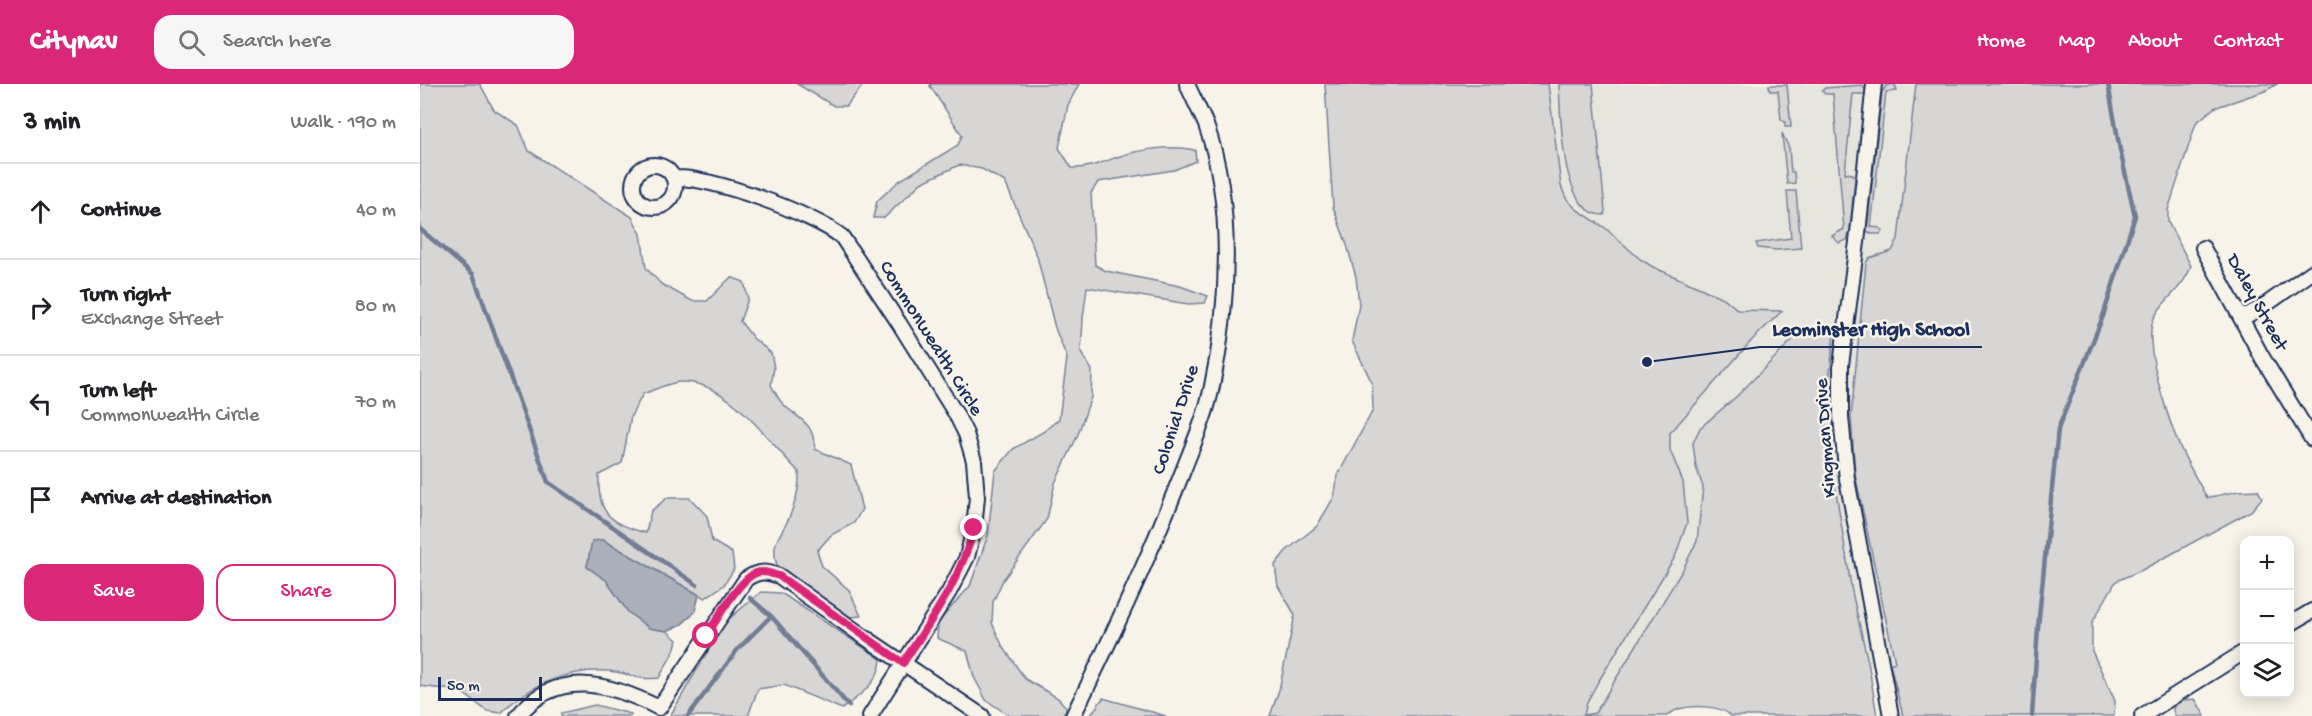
<!DOCTYPE html>
<meta charset="utf-8">
<style>
body{margin:0;font-family:"Gochi Hand",sans-serif;background:#f6f6f6;color:#202124}
.controls{position:absolute;right:18px;bottom:18px;display:grid;overflow:hidden;border-radius:12px;box-shadow:0 3px 15px #0003}
.controls button{width:54px;height:54px;display:grid;place-items:center;padding:0;border:0;border-bottom:2px solid #e0e0e0;background:#fff;color:#202124;font:30px sans-serif}
.scale{position:absolute;left:18px;bottom:15px;width:104px;box-sizing:border-box;padding-left:6px;border:3px solid #1b2f5e;border-top:0;font-size:16px;line-height:21px;white-space:nowrap;color:#1b2f5e;-webkit-text-stroke:4px #f7f3e8;paint-order:stroke}
.stop{position:absolute;width:18px;height:18px;margin:-14px;border:4px solid #db2777;border-radius:50%;background:#fff}
.stop.end{background:#db2777;border-color:#fff;box-shadow:0 2px 6px #0008}
.list{margin:0;padding:0;list-style:none}
h2{display:flex;justify-content:space-between;align-items:center;height:78px;margin:0;padding:0 24px;font-size:26px}
h2 small{font-size:20px;font-weight:400;color:#757577}
.list li{display:grid;grid-template-columns:39px 1fr auto;gap:18px;align-items:center;box-sizing:border-box;height:96px;padding:0 24px;border-top:2px solid #e0e0e0}
.list b{display:block;font-size:22px;white-space:nowrap}
.list p{margin:0;font-size:20px;white-space:nowrap;color:#757577}
.list em{font-size:20px;font-style:normal;color:#757577}
.actions{display:flex;gap:12px;padding:18px 24px}
.actions a{flex:1;padding:14px 0;border:2px solid #db2777;border-radius:18px;text-align:center;font-size:21px;color:#db2777}
.actions .main{background:#db2777;color:#fff}
.icon{flex:none;width:33px;height:33px;fill:none;stroke:currentColor;stroke-width:2;stroke-linecap:round;stroke-linejoin:round}
.map{position:relative;flex:none;width:1892px;height:632px;overflow:hidden}
header{display:flex;align-items:center;gap:36px;box-sizing:border-box;height:84px;padding:0 30px;background:#db2777;color:#fff}
header strong{font-size:28px}
nav{display:flex;gap:33px;margin-inline-start:auto;font-size:21px}
.search{width:420px;height:54px;background:#f6f6f6;display:flex;align-items:center;gap:15px;box-sizing:border-box;padding:0 21px;border-radius:18px;color:#757577;font-size:22px}
main{display:flex}
aside{flex:1;background:#fff}
.map>svg:first-child{display:block}
.built{fill:#e6e5de}
.green{fill:#d7d6d4;stroke:#798299;stroke-width:1.5}
.water{fill:#acb0b9;stroke:#727c95;stroke-width:1.5}
.lines{fill:none;stroke-linecap:round;stroke-linejoin:round}
.stream{stroke:#727c95;stroke-width:4.5}
.minor-casing{stroke:#1b2f5e;stroke-width:18}
.minor{stroke:#f7f3e8;stroke-width:14}
.route{stroke:#db2777;stroke-width:8}
.labels{text-anchor:middle;dominant-baseline:central;stroke-width:5;stroke-linejoin:round;paint-order:stroke}
.street-label{font-size:20px;fill:#1b2f5e;stroke:#f7f3e8}
.leader{fill:none;stroke:#1b2f5e;stroke-width:2}
.callout-dot{fill:#1b2f5e;stroke:#f7f3e8;stroke-width:2}
.callout-label{font-size:21px;text-anchor:middle;font-weight:bold;fill:#1b2f5e;stroke:#f7f3e8;stroke-width:5;stroke-linejoin:round;paint-order:stroke}
</style>
<header>
<strong>Citynav</strong>
<div class="search"><svg class="icon" aria-label="search" viewBox="0 0 24 24"><circle cx="10" cy="10" r="6"/><path d="M15 15l6 6"/></svg>Search here</div>
<nav><a>Home</a><a>Map</a><a>About</a><a>Contact</a></nav>
</header>
<main>
<aside>
<h2>3 min<small>Walk · 190 m</small></h2>
<ul class="list">
<li><svg class="icon" aria-label="ahead" viewBox="0 0 24 24"><path d="M12 20V5M6 11l6-6 6 6"/></svg><div><b>Continue</b></div><em>40 m</em></li>
<li><svg class="icon" aria-label="right" viewBox="0 0 24 24"><path d="M7 20v-9h11M14 6l5 5-5 5"/></svg><div><b>Turn right</b><p>Exchange Street</p></div><em>80 m</em></li>
<li><svg class="icon" aria-label="left" viewBox="0 0 24 24"><path d="M17 20v-9H6M10 6l-5 5 5 5"/></svg><div><b>Turn left</b><p>Commonwealth Circle</p></div><em>70 m</em></li>
<li><svg class="icon" aria-label="arrive" viewBox="0 0 24 24"><path d="M6 21V4h12l-3 4 3 4H6"/></svg><div><b>Arrive at destination</b></div></li>
</ul>
<div class="actions"><a class="main">Save</a><a>Share</a></div>
</aside>
<div class="map">
<svg width="1892" height="632" viewBox="0 0 1892 632">
<rect width="100%" height="100%" fill="#f7f3e8"/>
<filter id="ink" filterUnits="userSpaceOnUse"><feTurbulence type="fractalNoise" baseFrequency=".0167" numOctaves="2"/><feDisplacementMap in="SourceGraphic" scale="12" xChannelSelector="R" yChannelSelector="G"/><feConvolveMatrix kernelMatrix="1 2 1 2 8 2 1 2 1" color-interpolation-filters="sRGB"/></filter>
<g filter="url(#ink)">
<path class="built" d="M913,0H1646L1636,29L1479,578L1160,632H1040L868,566L887,476L990,460Z"/>
<path class="green" d="M0,0H60L74,26L98,41L109,67L212,133L221,150L226,184L241,200L272,217H287L311,193L324,198L328,215L320,237L333,254L351,269L354,284L351,301C355,308 359,317 365,322C383,338 393,338 395,365L431,381L442,425L434,439L411,451L397,467L402,482L429,506L441,532L430,533L357,482C350,458 360,454 369,434C375,419 380,405 379,388C347,357 309,295 259,298C248,299 234,306 223,310L211,332L202,379L179,391C177,431 191,439 226,449L231,427L247,414H270L287,432L292,457L312,469L314,485L304,501L285,514L183,456L172,458L167,483L186,496L208,528L229,544L247,547L257,556L254,567L239,594C216,597 208,588 188,587C148,585 110,600 81,629L67,627L40,607L0,602Z
M377,0H444L426,22H414Z
M511,0H659L648,21L639,64L652,84C675,85 693,72 715,68C734,64 756,62 775,66L776,77L754,86L678,98L671,109L675,181L686,187L760,202L788,212L785,219L768,220L667,203L663,234L661,269L672,286L671,313L657,353L635,399L627,435L583,496L573,518L572,539L582,561L605,595L638,614L647,624L642,632H590L566,616L554,593L547,567L517,554L518,538L550,502L568,451L575,387L593,365L623,348L639,335L647,274L635,244L617,172L585,98L562,85L539,81L501,99L464,134H453L457,117L479,97L538,61L542,51L510,2Z
M905,0H1128L1141,102L1146,114L1156,125L1184,143L1220,175L1233,183L1305,215L1318,226L1362,227L1333,255L1250,349V366L1263,398L1267,439L1255,473L1178,598L1167,618L1164,631L1175,629L1262,487L1277,457L1283,403L1276,383L1273,359L1280,344L1317,312L1381,247L1403,245L1414,248L1405,339L1432,508L1449,583L1457,632H1311C1302,621 1272,621 1259,625C1255,626 1250,630 1246,632H850L859,606L875,531L858,502L855,481L866,467L897,442L914,413L918,391L953,326L952,299L932,257L939,221L936,193L927,161L913,123Z
M1139,0H1173L1185,127L1184,131C1139,131 1141,30 1139,0Z
M1473,0L1476,3L1477,7L1466,8L1451,143L1460,144L1463,147L1460,150H1452L1447,147L1462,8L1466,2Z
M1496,0H1857L1845,7L1794,24L1776,39L1748,126V138L1771,182C1765,203 1744,214 1734,234C1722,258 1747,330 1757,356C1765,376 1777,395 1787,414L1818,407L1838,406L1842,414L1831,427L1722,486L1696,497L1672,539V567L1695,617L1694,632H1483L1470,580L1475,578L1435,390L1431,333L1446,179L1449,174L1472,167L1478,155Z
M1349,1H1367L1371,43H1365V38L1361,35L1358,7H1350Z
M1442,1L1445,5L1446,10H1433L1425,89L1433,90L1435,94L1430,147L1427,156L1419,159L1412,152L1424,145L1413,10H1405L1402,7L1405,4Z
M1362,49L1369,64L1371,88H1374L1375,99L1367,100Z
M1367,107H1376L1381,164L1357,166L1338,164L1336,159L1371,154Z
M341,508L361,509L461,575C460,598 439,612 422,625L364,601L338,605L328,632H250L304,539Z
M683,614L746,632H670Z
M1775,615L1785,632H1755L1753,626L1755,617Z
M175,621L211,630L210,632H141V629Z"/>
<path class="water" d="M183,456L279,511L275,528L262,540L247,547L229,544L208,528L186,496L167,483L172,457Z"/>
<g class="lines">
<path class="stream" d="M0,145L53,190L128,398L277,501
M330,514L351,532L429,622
M268,632L318,565L351,532
M1612,632L1618,543L1638,345L1683,232L1715,132L1700,66L1688,0"/>
<g class="minor-casing">
<path id="minor" d="M1454,0L1437,158L1421,281V333L1427,395L1471,632
M213 102a21 21 0 1 1 42 0a21 21 0 1 1-42 0Z
M254,94C290,92 394,130 422,153L479,239L536,330L546,350L554,377L557,413L554,444L547,473L529,508L450,632
M1783,164L1842,273L1892,355
M1822,234L1841,224L1892,188
M1870,540L1892,527
M98,632C137,583 192,600 239,624L326,495C338,487 345,487 359,492L440,550L562,632
M653,632C692,553 729,474 761,392C772,363 786,333 792,302C809,223 814,118 786,41C780,27 773,14 767,0
M1722,632L1824,568"/>
</g>
<use href="#minor" class="minor"/>
</g>
</g>
<g class="lines" filter="url(#ink)">
<path class="route" d="M286,552C297,536 319,495 336,489C344,486 352,490 359,492L483,579C513,533 540,497 554,444"/>
</g>
<g class="labels">
<g class="street-label">
<text transform="translate(1836 219) rotate(61)">Daley Street</text>
<text transform="translate(510 255) rotate(58)">Commonwealth Circle</text>
<text transform="translate(757 336) rotate(-72)">Colonial Drive</text>
<text transform="translate(1407 354) rotate(-94)">Kingman Drive</text>
</g>
</g>
<path class="leader" d="M1227 278L1340 263H1562"/>
<circle class="callout-dot" cx="1227" cy="278" r="6"/>
<g class="callout-label">
<text x="1451" y="251">Leominster High School</text>
</g>
</svg>
<div class="controls">
<button>+</button>
<button>−</button>
<button><svg class="icon" aria-label="layers" viewBox="0 0 24 24"><path d="M12 4l9 5-9 5-9-5zM3 14l9 5 9-5"/></svg></button>
</div>
<div class="scale">50 m</div>
<div class="stop" style="left:286px;top:552px"></div>
<div class="stop end" style="left:554px;top:444px"></div>
</div>
</main>
